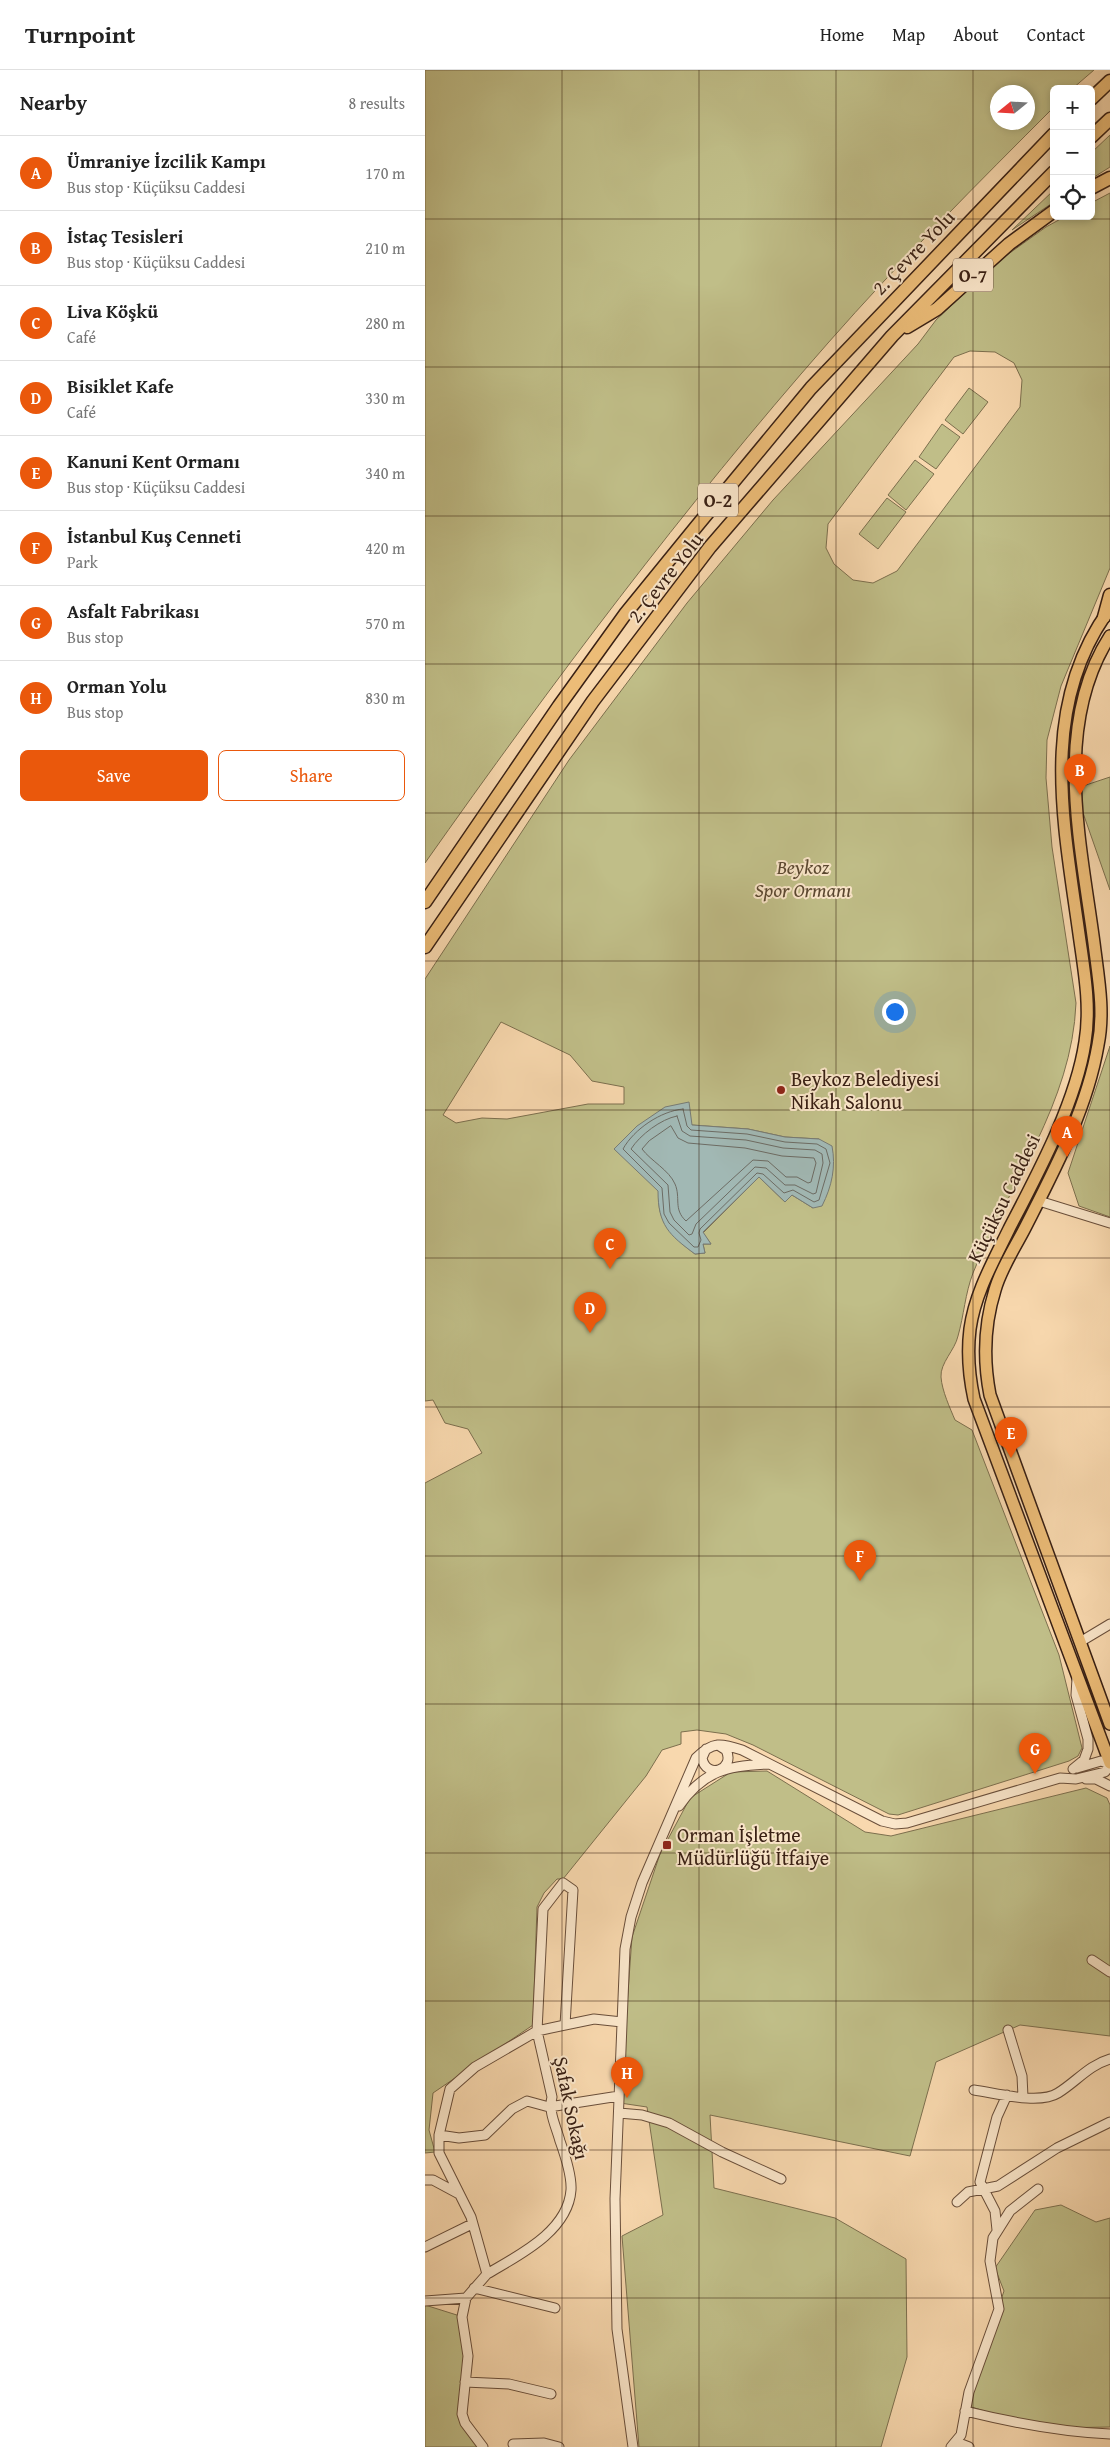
<!DOCTYPE html>
<meta charset="utf-8">
<style>
body{margin:0;font-family:"Gentium Book Plus",serif;background:#f6f6f6;color:#222}
.controls{position:absolute;right:15px;top:15px;display:grid;overflow:hidden;border-radius:8px;box-shadow:0 2px 8px #0003}
.controls button{width:45px;height:45px;display:grid;place-items:center;padding:0;border:0;border-bottom:1px solid #e0e0e0;background:#fff;color:#222;font:25px sans-serif}
.compass{position:absolute;left:565px;top:15px;width:45px;height:45px;border-radius:50%;background:#fff;box-shadow:0 2px 8px #0003;rotate:252deg}
.you{position:absolute;left:469px;top:941px;width:18px;height:18px;margin:-12px;border:4px solid #fff;border-radius:50%;background:#1a73e8;box-shadow:0 0 0 8px #1a73e833}
.badge{display:grid;place-items:center;width:32px;height:32px;border-radius:50%;background:#ea580c;color:#fff;font-size:16px;font-weight:700}
.pin{position:absolute;translate:-50% -41px;filter:drop-shadow(0 1px 2px #0008)}
.pin::after{content:'';position:absolute;top:26px;width:18px;height:15px;background:inherit;clip-path:polygon(0 0,100% 0,50% 100%)}
.list{margin:0;padding:0;list-style:none}
h2{display:flex;justify-content:space-between;align-items:center;height:65px;margin:0;padding:0 20px;font-size:21px}
h2 small{font-size:16px;font-weight:400;color:#767676}
.list li{display:grid;grid-template-columns:32px 1fr auto;gap:15px;align-items:center;box-sizing:border-box;height:75px;padding:0 20px;border-top:1px solid #e0e0e0}
.list b{display:block;font-size:19px;white-space:nowrap}
.list p{margin:0;font-size:16px;white-space:nowrap;color:#767676}
.list em{font-size:16px;font-style:normal;color:#767676}
.actions{display:flex;gap:10px;padding:15px 20px}
.actions a{flex:1;padding:11px 0;border:1px solid #ea580c;border-radius:8px;text-align:center;font-size:18px;color:#ea580c}
.actions .main{background:#ea580c;color:#fff}
.icon{flex:none;width:28px;height:28px;fill:none;stroke:currentColor;stroke-width:2;stroke-linecap:round;stroke-linejoin:round}
.map{position:relative;flex:none;width:685px;height:2377px;overflow:hidden}
header{display:flex;align-items:center;gap:30px;box-sizing:border-box;height:70px;padding:0 25px;background:#fff;border-bottom:1px solid #e0e0e0}
header strong{font-size:24px}
nav{display:flex;gap:28px;margin-inline-start:auto;font-size:18px}
main{display:flex}
aside{flex:1;background:#fff}
.map>svg:first-child{display:block}
.green{fill:#c0be88;stroke:#7c6f4e;fill-rule:evenodd}
.water{fill:#a1b8b4;stroke:#777b74}
.lines{fill:none;stroke-linecap:round;stroke-linejoin:round}
.shore{stroke:#6d6c64;stroke-width:1}
.minor-casing{stroke:#694e3a;stroke-width:11}
.major-casing{stroke:#392014;stroke-width:14}
.highway-casing{stroke:#392014;stroke-width:15}
.minor{stroke:#fae6ca;stroke-width:9}
.major{stroke:#ecbc77;stroke-width:11}
.highway{stroke:#ecbc77;stroke-width:12}
.grid{fill:none;stroke:#392014;stroke-width:1;stroke-opacity:0.55}
.poi-dot{fill:#8f2418;stroke:#fae6ca;stroke-width:2}
.labels{text-anchor:middle;dominant-baseline:central;stroke-width:4;stroke-linejoin:round;paint-order:stroke}
.shield{fill:#fae6ca;stroke:#735b4b;stroke-width:1}
.shield-label{font-size:19px;font-weight:bold;fill:#392014}
.street-label{font-size:20px;fill:#392014;stroke:#fae6ca}
.park-label{font-size:20px;font-style:italic;fill:#5b4831;stroke:#fae6ca}
.poi-label{font-size:20px;fill:#392014;stroke:#fae6ca;text-anchor:start}
</style>
<header>
<strong>Turnpoint</strong>
<nav><a>Home</a><a>Map</a><a>About</a><a>Contact</a></nav>
</header>
<main>
<aside>
<h2>Nearby<small>8 results</small></h2>
<ul class="list">
<li><span class="badge">A</span><div><b>Ümraniye İzcilik Kampı</b><p>Bus stop · Küçüksu Caddesi</p></div><em>170 m</em></li>
<li><span class="badge">B</span><div><b>İstaç Tesisleri</b><p>Bus stop · Küçüksu Caddesi</p></div><em>210 m</em></li>
<li><span class="badge">C</span><div><b>Liva Köşkü</b><p>Café</p></div><em>280 m</em></li>
<li><span class="badge">D</span><div><b>Bisiklet Kafe</b><p>Café</p></div><em>330 m</em></li>
<li><span class="badge">E</span><div><b>Kanuni Kent Ormanı</b><p>Bus stop · Küçüksu Caddesi</p></div><em>340 m</em></li>
<li><span class="badge">F</span><div><b>İstanbul Kuş Cenneti</b><p>Park</p></div><em>420 m</em></li>
<li><span class="badge">G</span><div><b>Asfalt Fabrikası</b><p>Bus stop</p></div><em>570 m</em></li>
<li><span class="badge">H</span><div><b>Orman Yolu</b><p>Bus stop</p></div><em>830 m</em></li>
</ul>
<div class="actions"><a class="main">Save</a><a>Share</a></div>
</aside>
<div class="map">
<svg width="685" height="2377" viewBox="0 0 685 2377">
<rect width="100%" height="100%" fill="#f8d8ae"/>
<filter id="stains"><feTurbulence type="fractalNoise" baseFrequency=".004" numOctaves="4"/><feColorMatrix values="0 0 0 0 .2 0 0 0 0 .09 0 0 0 0 .02 0 0 0 .5 -.17"/></filter>
<radialGradient id="worn" r=".72"><stop offset=".6" stop-color="#630" stop-opacity="0"/><stop offset="1" stop-color="#630" stop-opacity=".3"/></radialGradient>
<path class="green" d="M0,0H669L647,19H629V37C552,114 475,191 403,273C258,438 127,613 0,793ZM572,22H602V52H572Z
M685,65V97L666,109V83Z
M629,120V132L587,160Z
M685,123V498L636,616L622,670L621,708L627,777L651,933C647,1033 584,1114 548,1203C540,1224 539,1245 533,1266C530,1280 515,1293 516,1307C517,1321 525,1338 530,1350L547,1360L634,1585L657,1678L653,1686L644,1691L473,1745L464,1744L328,1675L301,1664L272,1660L256,1662V1674L237,1680L221,1706L138,1809H132L119,1823L112,1837L108,1955L8,2023L4,2060L10,2082L0,2083V1413L57,1383L43,1359L20,1353L8,1330L0,1331V909L144,690L262,533L348,430L493,274L511,250L575,190L621,157L641,146H666V133ZM545,281L570,282L589,293L597,310L595,337L472,501L448,513L428,510L409,494L401,478L403,454L529,287ZM76,952L145,985L167,1011L199,1017V1034H163L82,1049L57,1048L31,1053L18,1045ZM267,1055L323,1059L360,1067L394,1069L388,1138L367,1125L360,1132L334,1107L278,1163L286,1174H278L280,1183L270,1184C208,1139 239,1110 267,1055Z
M544,318L563,332L538,364L520,350Z
M517,354L535,367L511,399L494,387Z
M490,390L509,404L481,440L463,425Z
M462,428L481,442L453,479L434,464Z
M685,707V820L657,740L655,717Z
M685,976V1147L654,1136L643,1103Z
M342,1701L440,1762L466,1766L661,1718L682,1728L685,1735V1966L595,1955L511,1992L485,2086L285,2045L289,2118L410,2148L481,2189L482,2287L456,2377H214L197,2166L238,2145L222,2037L195,2033L207,1867L235,1784L265,1728L306,1702Z
M636,2135L671,2152L685,2148V2357L629,2358L582,2348L540,2335L579,2221L570,2198L610,2140Z
M0,2235L35,2246L40,2286L35,2348L53,2377H0Z"/>
<path class="water" d="M264,1032L267,1055L323,1059L360,1067L394,1069L407,1076C411,1097 407,1116 397,1136L388,1138L367,1125L360,1132L334,1107L278,1162L286,1174H278L280,1183L270,1184C244,1165 233,1155 233,1121L189,1079L212,1056L240,1037Z"/>
<g class="lines">
<path class="shore" d="M258,1039L262,1056L266,1060L322,1064L360,1072L392,1074L401,1079L405,1093L394,1130L389,1132L368,1120L359,1123L338,1104L332,1103L275,1159L274,1163L276,1170L273,1177H269L244,1153L239,1144L237,1118L198,1079C209,1059 236,1041 258,1039Z
M252,1046L257,1061L265,1066L321,1070L358,1078L390,1080L397,1084L398,1093L391,1123L388,1124L370,1115H360L341,1098L330,1097L271,1154L267,1164L264,1165L249,1150L245,1142L243,1115L206,1079C215,1065 236,1049 252,1046Z
M246,1056L253,1068L263,1073L320,1078L357,1086L389,1088L391,1093L386,1112L383,1113L372,1107H361L343,1091L328,1090L261,1151C248,1139 256,1128 250,1114C244,1100 226,1091 217,1079L224,1071Z"/>
<g class="minor-casing">
<path id="minor" d="M614,1131L685,1153
M655,1572L685,1554
M281,1679L277,1688C281,1710 311,1700 301,1680L293,1675
M652,1698L676,1691L685,1694
M648,1699L659,1690L663,1679V1669L651,1625L652,1608
M661,1709H671L685,1716
M254,1736C278,1701 303,1695 344,1694
M667,1890L685,1902
M583,1960L597,2006L598,2027
M549,2020C571,2023 614,2035 633,2023C651,2012 664,1995 685,1989
M194,2043L217,2045L244,2053L297,2082L356,2109
M14,2065L34,2068L60,2065L87,2039L102,2031L124,2037L194,2026
M0,2110H8L34,2124
M532,2132L543,2122L573,2116L632,2078L685,2052
M572,2160L570,2141L555,2112L572,2047L582,2025
M0,2177L47,2154
M62,2204C92,2186 143,2162 146,2120C147,2105 140,2085 135,2071C131,2056 123,2042 127,2027L112,1961L118,1839L138,1813L148,1820L140,1955L169,1949L197,1952
M49,2218L130,2238
M0,2231L41,2228
M40,2312L84,2314L126,2324
M540,2341C589,2353 635,2362 685,2364
M531,2372L544,2377
M88,2374L119,2373L134,2377
M58,2377L40,2353L37,2344L43,2286L37,2247L41,2228L62,2204L46,2147L14,2083V2065L25,2019L50,1997L112,1961L140,1955
M208,2377L192,2259L190,2129L200,1879L206,1847L217,1813L271,1688C288,1671 296,1673 317,1680L457,1751L470,1754L482,1753L635,1708L651,1709L680,1702L685,1695
M526,2377L536,2365L544,2322L574,2239L565,2191L568,2168L585,2141L613,2119"/>
</g>
<g class="major-casing">
<path id="major" d="M684,540C613,637 639,755 654,864C659,900 666,936 660,972C651,1033 612,1105 584,1159C568,1192 550,1223 545,1259C542,1283 544,1306 549,1329L685,1693
M685,566C627,656 656,774 669,873C673,906 680,941 673,975C662,1039 630,1099 601,1156C591,1176 576,1198 570,1220C559,1255 558,1289 565,1325L685,1654"/>
</g>
<g class="highway-casing">
<path id="highway" d="M666,29L685,11
M666,67L685,49
M666,118L685,108
M482,257L512,239L584,174L629,141
M679,547L685,525
M0,832L134,636L201,543L271,457L386,318L629,64
M0,877L168,631L285,477L467,266L629,102"/>
</g>
<use href="#minor" class="minor"/>
<use href="#major" class="major"/>
<use href="#highway" class="highway"/>
</g>
<path class="grid" d="M137,0V2377M274,0V2377M411,0V2377M548,0V2377M0,149H685M0,297H685M0,446H685M0,594H685M0,743H685M0,891H685M0,1040H685M0,1188H685M0,1337H685M0,1486H685M0,1634H685M0,1783H685M0,1931H685M0,2080H685M0,2228H685"/>
<g class="poi-dot">
<circle cx="356" cy="1020" r="5"/>
<rect x="237" y="1770" width="10" height="10" rx="2.5"/>
</g>
<g class="labels">
<g class="shield">
<rect x="528" y="188.5" width="40" height="33" rx="4"/>
<rect x="273" y="413.5" width="40" height="33" rx="4"/>
</g>
<g class="shield-label">
<text x="548" y="205">O-7</text>
<text x="293" y="430">O-2</text>
</g>
<g class="street-label">
<text transform="translate(488 182) rotate(-46)">2. Çevre Yolu</text>
<text transform="translate(240 507) rotate(-52)">2. Çevre Yolu</text>
<text transform="translate(578 1128) rotate(-64)">Küçüksu Caddesi</text>
<text transform="translate(147 2038) rotate(78)">Şafak Sokağı</text>
</g>
<g class="park-label">
<text x="378" y="796">Beykoz<tspan x="378" dy="23">Spor Ormanı</tspan></text>
</g>
<g class="poi-label">
<text x="366" y="1008">Beykoz Belediyesi<tspan x="366" dy="23">Nikah Salonu</tspan></text>
<text x="252" y="1764">Orman İşletme<tspan x="252" dy="23">Müdürlüğü İtfaiye</tspan></text>
</g>
</g>
<rect width="100%" height="100%" filter="url(#stains)"/>
<rect width="100%" height="100%" fill="url(#worn)"/>
</svg>
<div class="controls">
<button>+</button>
<button>−</button>
<button><svg class="icon" aria-label="locate" viewBox="0 0 24 24"><circle cx="12" cy="12" r="6"/><path d="M12 2v4M12 18v4M2 12h4M18 12h4"/></svg></button>
</div>
<svg class="compass" viewBox="-18 -18 36 36"><path d="M0-13l5 13h-10z" fill="#e53935"/><path d="M0 13l5-13h-10z" fill="#767676"/></svg>
<div class="you"></div>
<div class="pin badge" style="left:642px;top:1087px">A</div>
<div class="pin badge" style="left:655px;top:725px">B</div>
<div class="pin badge" style="left:185px;top:1199px">C</div>
<div class="pin badge" style="left:165px;top:1263px">D</div>
<div class="pin badge" style="left:586px;top:1388px">E</div>
<div class="pin badge" style="left:435px;top:1511px">F</div>
<div class="pin badge" style="left:610px;top:1704px">G</div>
<div class="pin badge" style="left:202px;top:2028px">H</div>
</div>
</main>
